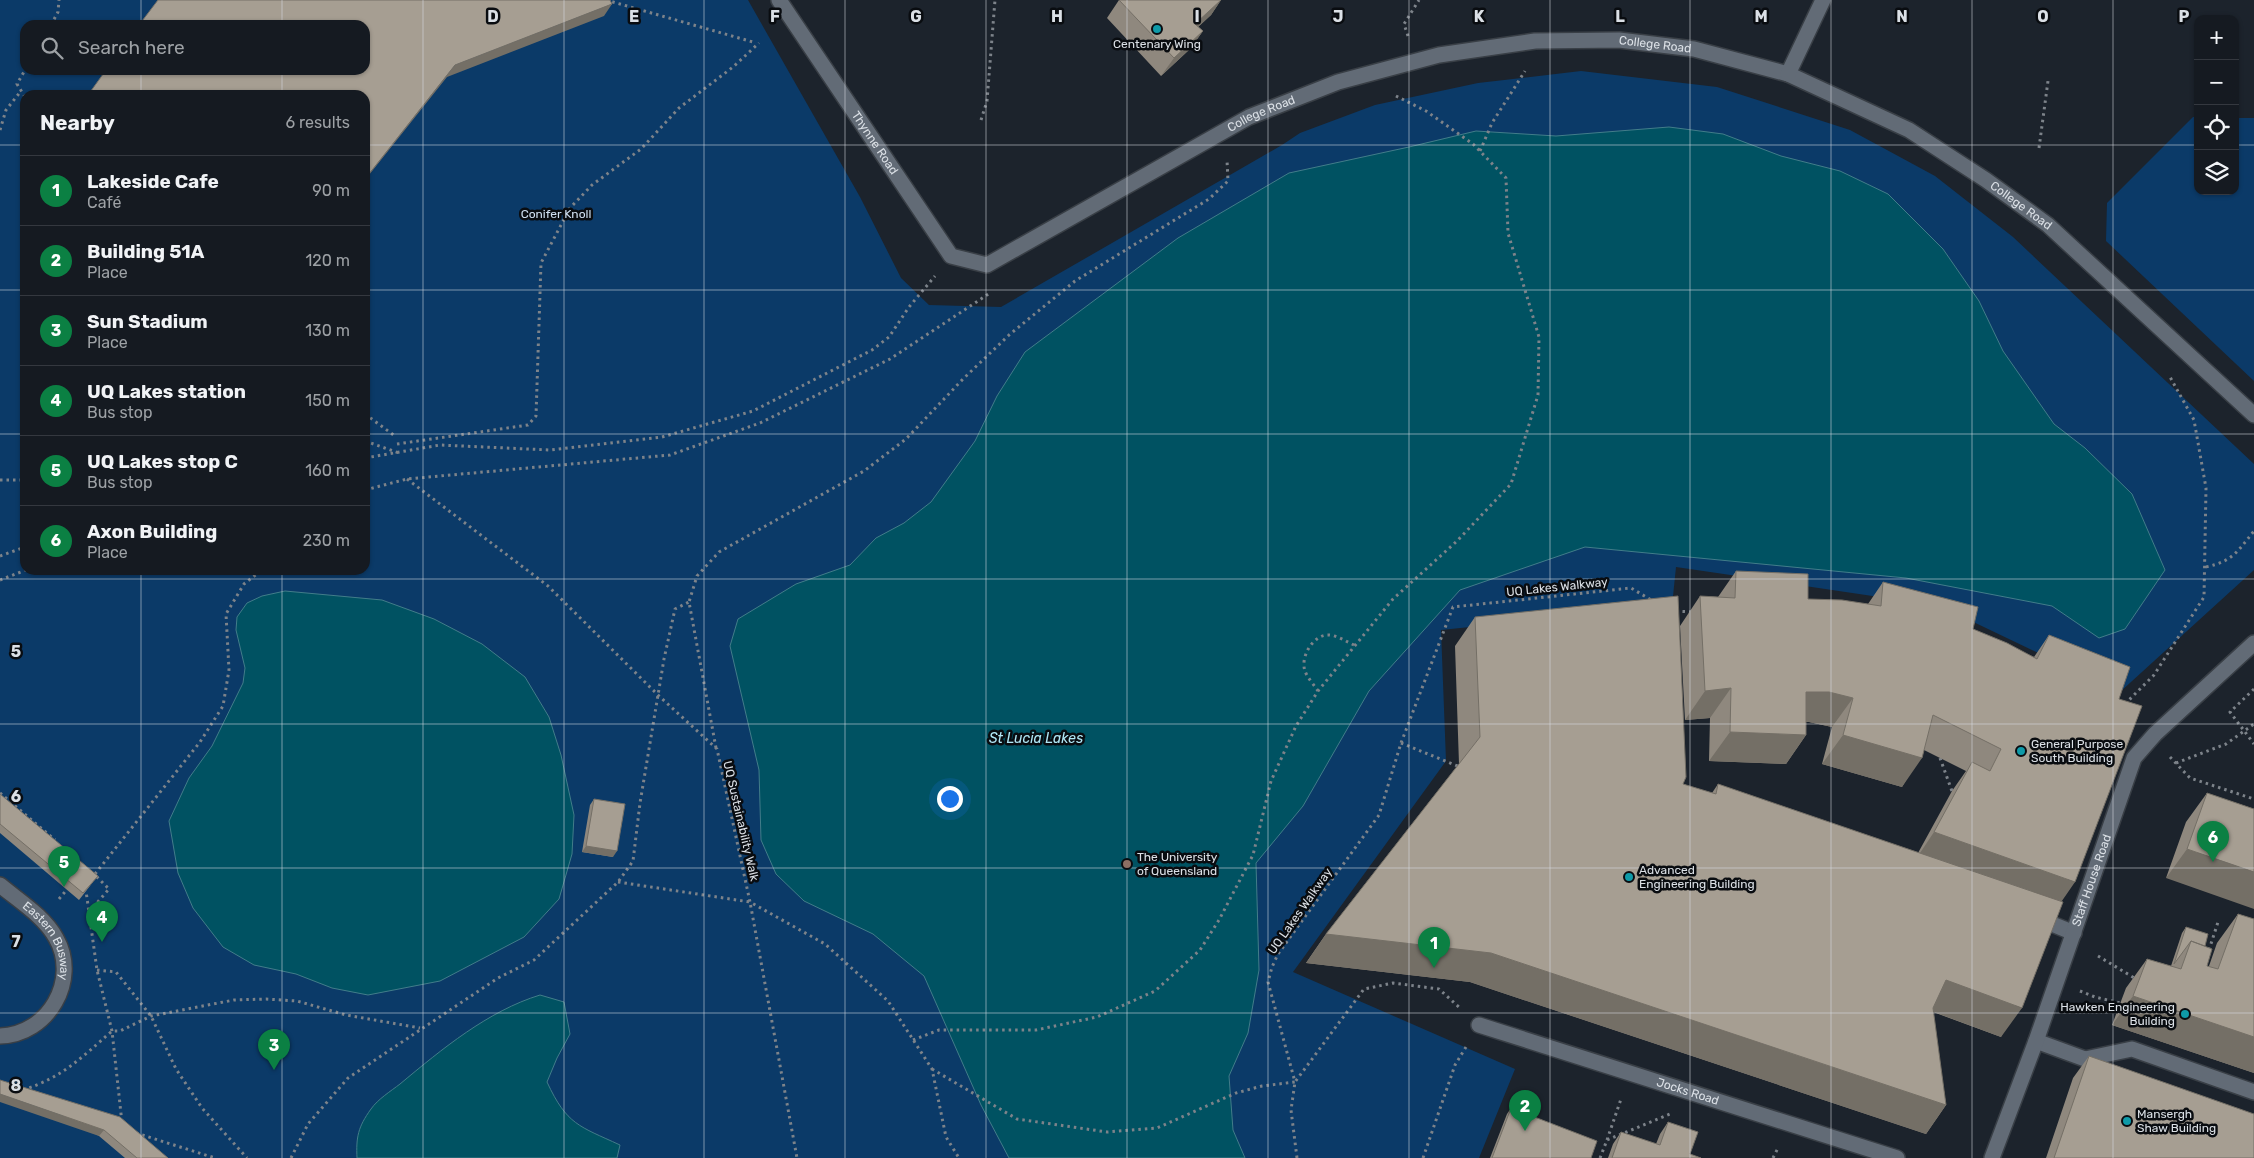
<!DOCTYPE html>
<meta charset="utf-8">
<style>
body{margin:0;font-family:Rubik,sans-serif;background:#1e232a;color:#f1f3f6}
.controls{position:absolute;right:15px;top:15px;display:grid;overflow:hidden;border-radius:10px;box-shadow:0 1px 4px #0004}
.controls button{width:45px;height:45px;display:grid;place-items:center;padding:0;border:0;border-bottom:1px solid #34383f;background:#151a21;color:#f1f3f6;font:25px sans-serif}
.you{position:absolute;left:949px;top:798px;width:18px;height:18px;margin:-12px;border:4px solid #fff;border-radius:50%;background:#1a73e8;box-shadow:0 0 0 8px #1a73e833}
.badge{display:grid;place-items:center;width:32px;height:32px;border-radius:50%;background:#0b8043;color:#fff;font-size:16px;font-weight:700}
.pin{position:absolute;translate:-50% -41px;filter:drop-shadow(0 1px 2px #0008)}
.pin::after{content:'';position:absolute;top:26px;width:18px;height:15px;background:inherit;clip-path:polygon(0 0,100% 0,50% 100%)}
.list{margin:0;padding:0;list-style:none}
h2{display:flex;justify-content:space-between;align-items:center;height:65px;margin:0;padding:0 20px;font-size:21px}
h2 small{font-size:16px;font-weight:400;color:#9da1a5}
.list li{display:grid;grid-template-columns:32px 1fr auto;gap:15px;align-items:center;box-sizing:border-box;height:70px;padding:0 20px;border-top:1px solid #34383f}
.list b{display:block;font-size:19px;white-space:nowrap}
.list p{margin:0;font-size:16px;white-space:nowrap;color:#9da1a5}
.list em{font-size:16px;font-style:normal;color:#9da1a5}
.icon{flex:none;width:28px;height:28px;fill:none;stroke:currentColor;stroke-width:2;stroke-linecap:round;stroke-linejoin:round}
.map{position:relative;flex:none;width:2254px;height:1158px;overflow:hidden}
.search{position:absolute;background:#151a21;box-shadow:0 1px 4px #0004;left:20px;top:20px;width:350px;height:55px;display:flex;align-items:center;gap:12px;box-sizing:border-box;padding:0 18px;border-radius:15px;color:#9da1a5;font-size:19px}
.panel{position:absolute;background:#151a21;box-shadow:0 1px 4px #0004;left:20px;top:90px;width:350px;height:485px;border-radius:15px}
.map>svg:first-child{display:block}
.green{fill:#0b3a68;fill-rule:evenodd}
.water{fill:#005262;stroke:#427d8a}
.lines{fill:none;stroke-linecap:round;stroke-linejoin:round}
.minor-casing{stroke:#393f46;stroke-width:18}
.path{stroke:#7d838a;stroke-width:3;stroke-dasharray:2.5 4;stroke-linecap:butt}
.minor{stroke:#626b76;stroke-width:15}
.path-bridge{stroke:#7d838a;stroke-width:3;stroke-dasharray:2.5 4;stroke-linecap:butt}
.wall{fill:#8f887e}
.shaded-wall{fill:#746f66}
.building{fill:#a69e92;stroke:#746f66}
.grid{fill:none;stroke:#dbe0e6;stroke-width:1;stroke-opacity:0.55}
.culture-dot{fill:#0f9aa8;stroke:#090c10;stroke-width:2}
.education-dot{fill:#8d6e63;stroke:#090c10;stroke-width:2}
.labels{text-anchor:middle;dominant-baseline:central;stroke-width:5;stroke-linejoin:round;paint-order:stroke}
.poi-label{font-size:12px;fill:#dbe0e6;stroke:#090c10;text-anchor:start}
.street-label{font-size:12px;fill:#dbe0e6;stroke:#090c10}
.park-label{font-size:12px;fill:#d0e0f2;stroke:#090c10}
.water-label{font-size:14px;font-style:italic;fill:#b0e8f7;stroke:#090c10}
.grid-label{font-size:16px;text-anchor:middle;font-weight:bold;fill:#dbe0e6;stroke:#090c10;stroke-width:5;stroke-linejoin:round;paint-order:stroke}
</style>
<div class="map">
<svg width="2254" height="1158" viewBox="0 0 2254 1158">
<rect width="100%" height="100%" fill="#1c232c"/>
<path class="green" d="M0,0H748L860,197L901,278L929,305L1001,307L1282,145L1300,133L1375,105L1478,83L1581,71L1717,87L1850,130L1935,176L2013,237L2254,464V570L2120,692L1940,606L1676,567L1672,606L1441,630L1446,761L1293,972L1515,1069L1479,1158H0ZM25,25H365V70H25ZM25,95H365V570H25Z
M2193,117H2198V191H2235V118H2254V381L2106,241L2107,203Z"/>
<path class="water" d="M1669,127L1723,134L1781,156L1840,171L1888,194L1943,249L1979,301L2003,351L2054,424L2085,448L2132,494L2165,570L2125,629L2099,638L2052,606L1906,578L1585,547L1460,590L1369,691L1303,806L1256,863L1259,970L1248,1033L1229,1076L1233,1130L1245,1158H1009L981,1105L924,976L873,934L804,901L776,874L761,840L759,770L730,646L738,619L796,584L850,565L876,538L904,523L931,502L975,441L997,396L1025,352L1178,238L1289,173L1409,147L1476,131L1556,136Z
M285,591L382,600L434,619L482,644L525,677L549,717L561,755L574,815L572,854L559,899L524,937L440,981L368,995L332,988L296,974L254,965L223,947L193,908L178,873L169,821L189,778L212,746L243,683L245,668L236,630L237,617L247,603L262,596Z
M540,995L564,1002L570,1034L557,1058L547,1082C567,1125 579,1126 620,1145L617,1158H357C356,1137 358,1127 371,1109C378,1099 391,1091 400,1084C442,1049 488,1011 540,995Z"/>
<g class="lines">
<g class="minor-casing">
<g id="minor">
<path id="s1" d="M779,0L951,256L987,265L1249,117L1338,82L1439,55L1535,41L1619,40L1694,49L1788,74L1909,130L1986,180L2048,225L2254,415"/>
<path d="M1788,74L1823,0"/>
<path id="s2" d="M0,885C19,901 44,916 56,938C80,980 48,1035 0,1036"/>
<path d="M2035,917L2074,933"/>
<path id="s3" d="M1479,1025L1897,1158"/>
<path d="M2036,1041L2085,1059L2132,1049L2254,1092"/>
<path id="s4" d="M1992,1158L2036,1041L2134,758L2155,734L2254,643"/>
</g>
</g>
<path class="path" d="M606,0L753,42
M51,25L58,12L59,0
M1408,36L1404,24L1419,0
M25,97L17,84L25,70
M981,120L987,101L995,0
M0,130L6,110L21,91
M2039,148L2048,81
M1480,151L1492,123L1525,71
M365,414L395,436
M365,441L399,453
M397,444L528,425L536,416L541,263L570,208L592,185L641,149L679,108L733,67L759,43
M365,458L440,445L550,450L662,437L753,411L872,350L889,337L909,307L935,276
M407,479L548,586L659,696L717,749L750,902L825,944L888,1001L932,1069L946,1137L959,1158
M0,480H25
M365,490L407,479L670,455L760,423L890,359L990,293
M0,556L25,547
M2206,567C2233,561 2237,552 2254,531
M0,580L26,570
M1676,611L1692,612
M2254,689L2230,712L2254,744
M1318,691C1314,685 1307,677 1305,671C1300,657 1313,635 1328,635C1337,635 1347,642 1354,645
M2125,704L2154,675L2204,597L2206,488L2194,420L2170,377
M1401,743L1460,767
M716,748L689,602L697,576L719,552L864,471L906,439L963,379L1009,335L1075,281L1209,199L1228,181L1227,160
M2170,757L2190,778L2254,799
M1940,758L1953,794
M0,793L55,840
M95,874L200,742L223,706L229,670L226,614L244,584L262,570
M618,882L750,902L797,1158
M84,889L86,891L97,970L112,1031L122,1123
M59,899L69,887
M89,912L109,889L95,875
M2209,950L2218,922
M2098,956L2136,979
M97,970L116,972L151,1016L176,1069L202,1108L247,1158
M2080,991L2095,997L2120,1003
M913,1040L939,1030H1036L1097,1017L1155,991L1200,950L1219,920L1253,855L1271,781L1296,726L1318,691L1393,599L1457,541L1511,484L1538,395L1539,337L1508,233L1506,178L1473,144L1426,111L1394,95
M932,1069L1017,1119L1107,1132L1157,1128L1236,1093L1262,1086L1295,1082L1268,982L1272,967L1278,954L1379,815L1401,743L1453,607L1631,588L1653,601
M23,1090C63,1077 81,1058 112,1031H120L151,1016L234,1000L266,999L297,1001L346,1015L420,1028
M136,1133L215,1158
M1607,1140L1621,1099
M291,1158L308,1124L348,1078L498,978L534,960L618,882L633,861L640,803L664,659L675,609L689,602
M1297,1158L1291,1110L1295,1082L1364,989L1393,983L1439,989L1460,1008
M1423,1158L1455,1065L1466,1047
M1600,1158L1607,1140L1670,1114
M1773,1158L1778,1148"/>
<use href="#minor" class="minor"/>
<path class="path-bridge" d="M2176,763L2226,744L2254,724"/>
</g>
<path class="wall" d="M1119,0H1221L1211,15L1198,27L1203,31L1190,49L1161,76L1107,18Z
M1736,571L1808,599L1868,604L1883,582L1973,629L2034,657L2049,635L2119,699L2061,902L2001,1037L1933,1012L1946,1105L1926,1134L1470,982L1306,963L1326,934L1459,764L1455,646L1475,617L1683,784L1712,793L1718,784L1918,853L1952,791L1966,771L1924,750L1902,787L1822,764L1832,727L1809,722H1806V735L1786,764L1709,761L1710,718L1685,720L1680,626L1700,596L1718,597Z
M2207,793L2254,809L2166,878L2186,822Z
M0,794L93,882L79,900L0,833Z
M594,799L613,857L582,852L590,805Z
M2238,914L2254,919V1073L2112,1025L2126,988L2147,959L2171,966L2182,933L2186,927L2205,946L2207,966H2209L2217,943Z
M2089,1056L2254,1158H2046L2073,1078Z
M0,1080L168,1158H125L99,1136Z
M1511,1108L1591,1158H1490L1507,1114Z
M1668,1122L1690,1154L1701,1158H1608L1613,1144L1621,1132L1656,1144L1660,1134Z"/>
<path class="shaded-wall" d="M1221,0L1211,15L1183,41L1195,24Z
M612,4L604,16L447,77L365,180V179L455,65Z
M1203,31L1190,49L1161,76L1174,58Z
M1731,688L1710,718L1685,720L1705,691Z
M1806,692H1829L1853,698L1832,727L1809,722L1786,721Z
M1730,732L1806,735L1786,764L1709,761Z
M1843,735L1922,758L1902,787L1822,764Z
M1934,832L2075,882L2055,911L1914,862Z
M586,846L617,851L613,857L582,852Z
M2187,849L2254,872V909L2166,878Z
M1326,934L1491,953L1946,1105L1926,1134L1470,982L1306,963Z
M1946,980L2022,1008L2001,1037L1926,1009Z
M2133,996L2254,1037V1073L2112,1025Z
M0,1094L104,1130L99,1136L0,1102Z"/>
<path class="building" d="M158,0H610L612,4L455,65L365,179V95H88L106,70H365V25H139Z
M1119,0H1221L1195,24L1203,31L1174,58Z
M1736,571L1808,574V599L1842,600L1881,606L1883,582L1978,607L1973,629L2007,643L2037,659L2049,635L2130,667L2119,699L2142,706L2075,882L1934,832L1972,762L1990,771L2001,749L1933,715L1922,758L1843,735L1853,698L1829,692H1806V735L1730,732L1731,688L1705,691L1700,596L1735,598Z
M1678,596L1686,777L1683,784L1716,794L1718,784L2063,902L2022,1008L1946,980L1933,1008L1946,1105L1491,953L1326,934L1480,737L1475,617Z
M2207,793L2254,809V872L2187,849Z
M0,794L98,876L83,893L0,824Z
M594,799L625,804L617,851L586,846Z
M2238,914L2254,919V1037L2133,996L2147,959L2181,969L2191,941L2212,949L2207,966L2218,969Z
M2186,927L2208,934L2205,946L2191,941L2174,964Z
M2089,1056L2254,1114V1158H2054Z
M0,1080L120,1117L168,1158H137L104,1130L0,1094Z
M1511,1108L1597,1141L1591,1158H1492Z
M1668,1122L1698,1132L1690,1154L1701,1158H1612L1621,1132L1660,1145Z"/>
<path class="grid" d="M141,0V25M282,0V25M423,0V1158M564,0V1158M704,0V1158M845,0V1158M986,0V1158M1127,0V1158M1268,0V1158M1409,0V1158M1550,0V1158M1690,0V1158M1831,0V1158M1972,0V1158M2113,0V1158M141,70V95M282,70V95M0,145H25M365,145H2198M2235,145H2254M0,290H25M365,290H2254M0,434H25M365,434H2254M141,570V1158M282,570V1158M0,579H2254M0,724H2254M0,868H2254M0,1013H2254"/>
<g class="culture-dot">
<circle cx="1157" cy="29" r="5"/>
<circle cx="2021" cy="751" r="5"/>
<circle cx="1629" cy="877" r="5"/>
<circle cx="2185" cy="1014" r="5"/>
<circle cx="2127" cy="1121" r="5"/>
</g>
<circle class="education-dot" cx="1127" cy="864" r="5"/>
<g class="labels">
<g class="poi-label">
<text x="1157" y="44" text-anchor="middle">Centenary Wing</text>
<text x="2031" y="744">General Purpose<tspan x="2031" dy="14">South Building</tspan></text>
<text x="1137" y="857">The University<tspan x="1137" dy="14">of Queensland</tspan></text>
<text x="1639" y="870">Advanced<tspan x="1639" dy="14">Engineering Building</tspan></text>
<text x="2175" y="1007" text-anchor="end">Hawken Engineering<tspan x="2175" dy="14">Building</tspan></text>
<text x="2137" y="1114">Mansergh<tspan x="2137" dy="14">Shaw Building</tspan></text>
</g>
<g class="street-label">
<text stroke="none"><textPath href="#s1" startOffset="1064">College Road</textPath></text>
<text stroke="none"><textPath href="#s1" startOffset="659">College Road</textPath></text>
<text stroke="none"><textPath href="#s1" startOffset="172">Thynne Road</textPath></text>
<text stroke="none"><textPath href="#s1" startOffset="1469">College Road</textPath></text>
<text transform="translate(1557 587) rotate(-6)">UQ Lakes Walkway</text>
<text transform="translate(741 821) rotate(77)">UQ Sustainability Walk</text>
<text stroke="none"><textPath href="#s4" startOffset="295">Staff House Road</textPath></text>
<text transform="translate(1300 911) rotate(-55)">UQ Lakes Walkway</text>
<text stroke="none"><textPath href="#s2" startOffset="76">Eastern Busway</textPath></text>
<text stroke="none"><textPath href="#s3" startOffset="219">Jocks Road</textPath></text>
</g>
<g class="park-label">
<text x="556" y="214">Conifer Knoll</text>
</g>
<g class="water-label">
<text x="1036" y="738">St Lucia Lakes</text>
</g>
</g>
<g class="grid-label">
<text x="493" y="22">D</text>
<text x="634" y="22">E</text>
<text x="775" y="22">F</text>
<text x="916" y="22">G</text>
<text x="1057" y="22">H</text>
<text x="1197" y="22">I</text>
<text x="1338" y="22">J</text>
<text x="1479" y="22">K</text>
<text x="1620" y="22">L</text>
<text x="1761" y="22">M</text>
<text x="1902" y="22">N</text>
<text x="2043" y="22">O</text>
<text x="2184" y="22">P</text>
<text x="16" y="657">5</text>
<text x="16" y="802">6</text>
<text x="16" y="947">7</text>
<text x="16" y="1091">8</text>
</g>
</svg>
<div class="controls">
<button>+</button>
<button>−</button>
<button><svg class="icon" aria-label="locate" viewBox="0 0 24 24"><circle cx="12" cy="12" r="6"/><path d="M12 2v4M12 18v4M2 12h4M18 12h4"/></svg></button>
<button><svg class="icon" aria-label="layers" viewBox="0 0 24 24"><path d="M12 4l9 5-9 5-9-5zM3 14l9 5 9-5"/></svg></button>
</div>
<div class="you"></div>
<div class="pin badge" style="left:1434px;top:968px">1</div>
<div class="pin badge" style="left:1525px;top:1131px">2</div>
<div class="pin badge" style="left:274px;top:1070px">3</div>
<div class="pin badge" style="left:102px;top:942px">4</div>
<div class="pin badge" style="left:64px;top:887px">5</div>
<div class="pin badge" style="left:2213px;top:862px">6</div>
<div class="search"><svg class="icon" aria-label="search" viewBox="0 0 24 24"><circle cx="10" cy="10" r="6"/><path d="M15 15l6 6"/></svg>Search here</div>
<section class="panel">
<h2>Nearby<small>6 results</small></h2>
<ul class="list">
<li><span class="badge">1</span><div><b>Lakeside Cafe</b><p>Café</p></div><em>90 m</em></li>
<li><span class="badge">2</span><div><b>Building 51A</b><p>Place</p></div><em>120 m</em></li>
<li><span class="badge">3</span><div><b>Sun Stadium</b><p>Place</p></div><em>130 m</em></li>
<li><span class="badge">4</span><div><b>UQ Lakes station</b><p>Bus stop</p></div><em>150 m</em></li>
<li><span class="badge">5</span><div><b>UQ Lakes stop C</b><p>Bus stop</p></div><em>160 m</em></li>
<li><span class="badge">6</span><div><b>Axon Building</b><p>Place</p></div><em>230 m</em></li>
</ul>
</section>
</div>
